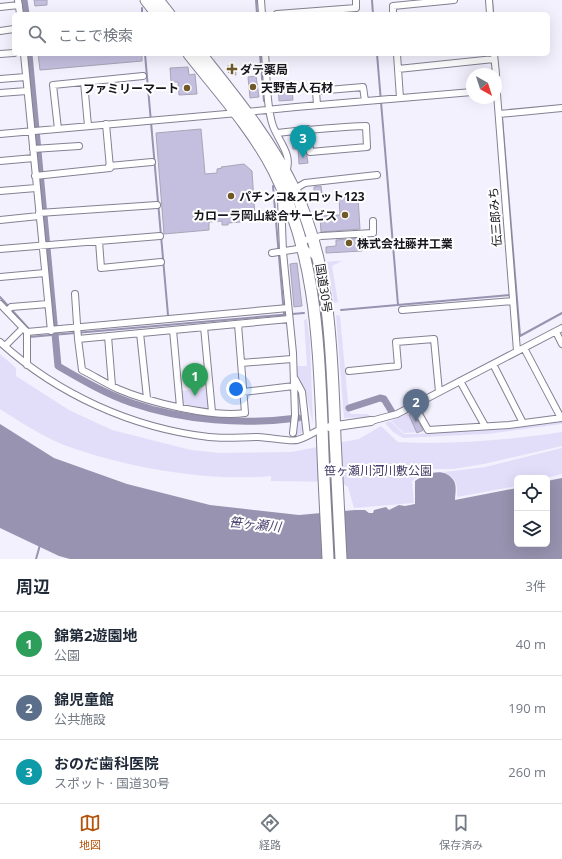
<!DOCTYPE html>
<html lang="ja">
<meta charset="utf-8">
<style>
body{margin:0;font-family:"Open Sans","Noto Sans JP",sans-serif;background:#f2f2f3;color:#1f2937}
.controls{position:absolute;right:12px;bottom:12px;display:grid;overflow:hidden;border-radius:6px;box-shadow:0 4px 16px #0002}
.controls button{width:36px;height:36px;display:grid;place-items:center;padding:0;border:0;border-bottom:1px solid #e0e1e3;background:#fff;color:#1f2937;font:20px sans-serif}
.compass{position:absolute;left:466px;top:68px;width:36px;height:36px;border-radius:50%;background:#fff;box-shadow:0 4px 16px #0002;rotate:141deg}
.you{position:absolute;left:236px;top:389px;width:14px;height:14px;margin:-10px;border:3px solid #fff;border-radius:50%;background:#1a73e8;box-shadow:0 0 0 6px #1a73e833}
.badge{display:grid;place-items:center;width:26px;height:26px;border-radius:50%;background:#b45309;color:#fff;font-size:13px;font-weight:700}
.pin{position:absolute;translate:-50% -33px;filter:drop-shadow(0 1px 2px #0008)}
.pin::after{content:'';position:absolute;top:21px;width:14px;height:12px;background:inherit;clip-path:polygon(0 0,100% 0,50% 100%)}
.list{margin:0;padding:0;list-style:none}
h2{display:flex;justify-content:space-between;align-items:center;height:52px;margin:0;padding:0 16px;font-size:17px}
h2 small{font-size:13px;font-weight:400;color:#747a83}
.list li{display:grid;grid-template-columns:26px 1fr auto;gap:12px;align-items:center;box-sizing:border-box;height:64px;padding:0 16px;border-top:1px solid #e0e1e3}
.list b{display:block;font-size:15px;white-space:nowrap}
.list p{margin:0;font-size:13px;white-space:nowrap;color:#747a83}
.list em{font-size:13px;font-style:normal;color:#747a83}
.icon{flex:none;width:22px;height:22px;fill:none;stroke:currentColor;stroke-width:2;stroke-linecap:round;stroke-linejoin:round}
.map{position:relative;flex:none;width:562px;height:559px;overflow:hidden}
.search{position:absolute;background:#fff;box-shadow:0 4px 16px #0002;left:12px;right:12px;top:12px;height:44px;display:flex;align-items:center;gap:10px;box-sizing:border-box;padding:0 14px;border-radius:6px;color:#747a83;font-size:15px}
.sheet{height:244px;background:#fff}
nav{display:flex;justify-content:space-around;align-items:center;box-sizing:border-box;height:56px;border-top:1px solid #e0e1e3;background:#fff;font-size:11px;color:#747a83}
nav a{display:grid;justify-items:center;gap:2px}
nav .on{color:#b45309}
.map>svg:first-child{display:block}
.green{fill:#e2def9}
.water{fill:#9793b0}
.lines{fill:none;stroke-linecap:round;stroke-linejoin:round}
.stream{stroke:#9793b0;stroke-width:2}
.canal{stroke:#9793b0;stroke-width:7}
.building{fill:#c4bfde;stroke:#a8a5b8}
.street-casing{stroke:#848193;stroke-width:8}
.secondary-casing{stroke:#848193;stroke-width:10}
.highway-casing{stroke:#848193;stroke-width:13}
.street{stroke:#fff;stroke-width:6}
.secondary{stroke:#fff;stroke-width:8}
.highway{stroke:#fff;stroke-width:11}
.poi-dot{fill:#705929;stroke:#fff;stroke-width:1.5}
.labels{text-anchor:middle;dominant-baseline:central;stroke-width:4;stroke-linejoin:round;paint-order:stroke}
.poi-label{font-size:12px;font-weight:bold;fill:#17161d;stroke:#fff;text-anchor:start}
.street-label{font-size:12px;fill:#17161d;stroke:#fff}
.park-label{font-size:12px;fill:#453b67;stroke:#fff}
.water-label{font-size:13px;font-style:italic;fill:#514774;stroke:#fff}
</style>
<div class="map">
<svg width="562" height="559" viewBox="0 0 562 559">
<rect width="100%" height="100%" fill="#f3f1fd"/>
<path class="green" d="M336,261H342L332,266L338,302L334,303L327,262Z
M315,269C327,316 325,361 326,409L313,271Z
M336,315L340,316L349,412L351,414H367L373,417L344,418Z
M307,319L310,341L313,424L306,393L295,369V366H307L304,320Z
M0,354L16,368V376L69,410L112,430L191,450L220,453L291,452L359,439L381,426L398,442C452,445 508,440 562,432V446L484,464L454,469H428L412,481L414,503L354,508L348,487L340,482L271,481V476C206,482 124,467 64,445C42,436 20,422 0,409Z
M208,388L210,406L207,408L183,404L180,391Z
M298,389L301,394L303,432L294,438L299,421Z
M414,411L425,432L404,433L391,421Z
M562,420V424L487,434L403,438L393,432L385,423L390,421L404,434H417L524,425Z
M562,448V474L546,478H517V486L457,497C458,484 456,478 444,472L485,467Z"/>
<path class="water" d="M0,424L54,458L127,484L210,505L299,515L355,510H365L369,513H373L374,510L386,507L389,510L399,505L405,506L415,504V481C426,473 445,466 454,481C457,487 455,494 455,500L517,488V544H547V481L562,478V559H70L59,556L0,528Z"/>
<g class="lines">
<path class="stream" d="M256,0L257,14
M372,0L373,14
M492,0L493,14
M142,8V14
M145,54L168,315
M260,54L264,101
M377,54L398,305
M502,117L520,336L562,313
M273,186L284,315
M0,297L29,329
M341,310L510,295
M29,337L304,313
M36,559L40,545"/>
<path class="canal" d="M24,0L26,14
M29,54L58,366C82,380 106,394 132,403C184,421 244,425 298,418
M349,408L380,398L384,399L392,412"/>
</g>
<path class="building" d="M34,0H47V5L35,6Z
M38,54H142V61L40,70Z
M227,66H235L236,75H231L228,72Z
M188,67L189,75L195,74L197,94L179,95L178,82H171L170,68Z
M256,76L259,97L250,98L248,77Z
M291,81L293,100L279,101L278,82Z
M201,129L205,174L217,173V169L222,168L221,167L244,164L252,171L255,218L241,219V222L228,223V225H222V221L209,222V230L164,234L156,133Z
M301,139H304L308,163L299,164L298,149H293L292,143L301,142Z
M321,186L322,193H314V187Z
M358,197L360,229L321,232L320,216L340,215L339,198Z
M361,238L362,251L326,253V247L336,246V240Z
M297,263L302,306L294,307L290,264Z
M413,413L423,430L417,433L409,415Z"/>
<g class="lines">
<g class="street-casing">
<path id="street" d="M18,0L20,14
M261,0L262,14
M489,0L490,14
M0,7L19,5
M277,14L356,8V0
M393,14V6L454,0
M0,31L14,29
M0,54L14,53
M24,54L51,331
M265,54C267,75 266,106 273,126C279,142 293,155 286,172
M397,54L398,69L494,59
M494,54L496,74
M398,69L400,98
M0,79L26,77
M496,81L517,351
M84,82L88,126
M0,93L27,91
M317,105L316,91L363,87L365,101
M247,112L296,107L472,92
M499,114L562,108
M58,129L53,85L143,76
M277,133C306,130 336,127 366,126L367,147L310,152L308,129
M0,134L238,113
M33,149L79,146
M0,161L34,158
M109,166L152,162
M35,176L110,168L106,124
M293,190L305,183L377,175
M0,191L36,188
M285,195L281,199L283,252L293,353L295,415L293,433
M39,213L157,205
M0,220L39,216
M99,241L101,268L161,262
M302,241L321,236L373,233V221
M0,249L160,236
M272,253L304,248L317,258
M0,277L45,273
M75,294L78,339
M0,304L27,332V365
M402,310L513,301
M7,311L11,307L48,304
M238,324L245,413C212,418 148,402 118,389C105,383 94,376 82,370L78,339L289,319
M204,327L212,412
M173,330L180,407
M27,332L288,308
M556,332L562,344
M140,333L147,398
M108,336L112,386
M0,342C57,394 132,428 209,437C225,439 242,437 258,437C267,437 291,442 297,440C306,438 313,432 322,429
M5,346L23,328
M524,348L561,418
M241,363L292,359
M493,364L523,423
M349,371L398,366L396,342L434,339L439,392
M295,379L302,392L307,436
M460,381L485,426
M243,392L294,386
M414,405L428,430L509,425L562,418
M371,421L397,414L562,328"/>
</g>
<g class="secondary-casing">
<path id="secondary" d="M330,427L371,421"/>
</g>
<g class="highway-casing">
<path id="highway" d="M146,0L157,14
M158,0L169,14
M189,54C218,91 252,128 274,171C315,252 318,335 322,423C323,469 326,514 328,559
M201,54C235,97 270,139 294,189C331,266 332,354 335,438C337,478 339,519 341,559"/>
</g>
<use href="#street" class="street"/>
<use href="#secondary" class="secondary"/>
<use href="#highway" class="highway"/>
</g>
<g class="poi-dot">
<path d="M230 63h4v4h4v4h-4v4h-4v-4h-4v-4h4z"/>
<circle cx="253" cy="87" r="4"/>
<circle cx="187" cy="88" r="4"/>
<circle cx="231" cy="196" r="4"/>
<circle cx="345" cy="215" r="4"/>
<circle cx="349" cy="243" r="4"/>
</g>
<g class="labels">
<g class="poi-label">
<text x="240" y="69">ダテ薬局</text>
<text x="261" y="87">天野吉人石材</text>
<text x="179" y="88" text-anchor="end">ファミリーマート</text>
<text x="239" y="196">パチンコ&amp;スロット123</text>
<text x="337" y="215" text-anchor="end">カローラ岡山総合サービス</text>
<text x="357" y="243">株式会社藤井工業</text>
</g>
<g class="street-label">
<text transform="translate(495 217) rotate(-94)">伝三郎みち</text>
<text transform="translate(324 288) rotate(81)">国道30号</text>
</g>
<g class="park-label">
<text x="378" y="470">笹ヶ瀬川河川敷公園</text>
</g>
<g class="water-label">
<text transform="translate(255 524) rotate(6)">笹ヶ瀬川</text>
</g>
</g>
</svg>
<div class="controls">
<button><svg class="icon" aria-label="locate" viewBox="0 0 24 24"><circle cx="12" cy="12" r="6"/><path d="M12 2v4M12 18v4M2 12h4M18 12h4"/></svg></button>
<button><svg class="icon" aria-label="layers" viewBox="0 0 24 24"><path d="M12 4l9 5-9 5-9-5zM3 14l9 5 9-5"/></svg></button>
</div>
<svg class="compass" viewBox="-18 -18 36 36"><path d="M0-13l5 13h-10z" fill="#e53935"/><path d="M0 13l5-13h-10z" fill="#747a83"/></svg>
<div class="you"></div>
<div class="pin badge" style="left:195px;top:396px;background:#2e9e5b">1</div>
<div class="pin badge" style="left:416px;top:422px;background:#5c6f8a">2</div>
<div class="pin badge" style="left:303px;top:158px;background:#0f9aa8">3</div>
<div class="search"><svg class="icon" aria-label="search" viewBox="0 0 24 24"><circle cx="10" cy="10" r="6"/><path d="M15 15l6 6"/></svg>ここで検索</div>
</div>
<section class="sheet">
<h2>周辺<small>3件</small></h2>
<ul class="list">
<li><span class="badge" style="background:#2e9e5b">1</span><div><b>錦第2遊園地</b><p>公園</p></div><em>40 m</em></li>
<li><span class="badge" style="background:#5c6f8a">2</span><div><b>錦児童館</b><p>公共施設</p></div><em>190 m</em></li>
<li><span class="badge" style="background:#0f9aa8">3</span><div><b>おのだ歯科医院</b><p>スポット · 国道30号</p></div><em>260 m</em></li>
</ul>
</section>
<nav>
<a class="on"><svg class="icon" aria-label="map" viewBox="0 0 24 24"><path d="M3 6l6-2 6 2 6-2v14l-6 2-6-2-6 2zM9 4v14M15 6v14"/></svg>地図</a>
<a><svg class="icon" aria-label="directions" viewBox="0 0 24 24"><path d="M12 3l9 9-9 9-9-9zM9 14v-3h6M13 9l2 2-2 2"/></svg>経路</a>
<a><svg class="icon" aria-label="saved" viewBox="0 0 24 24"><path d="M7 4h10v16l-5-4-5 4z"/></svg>保存済み</a>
</nav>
